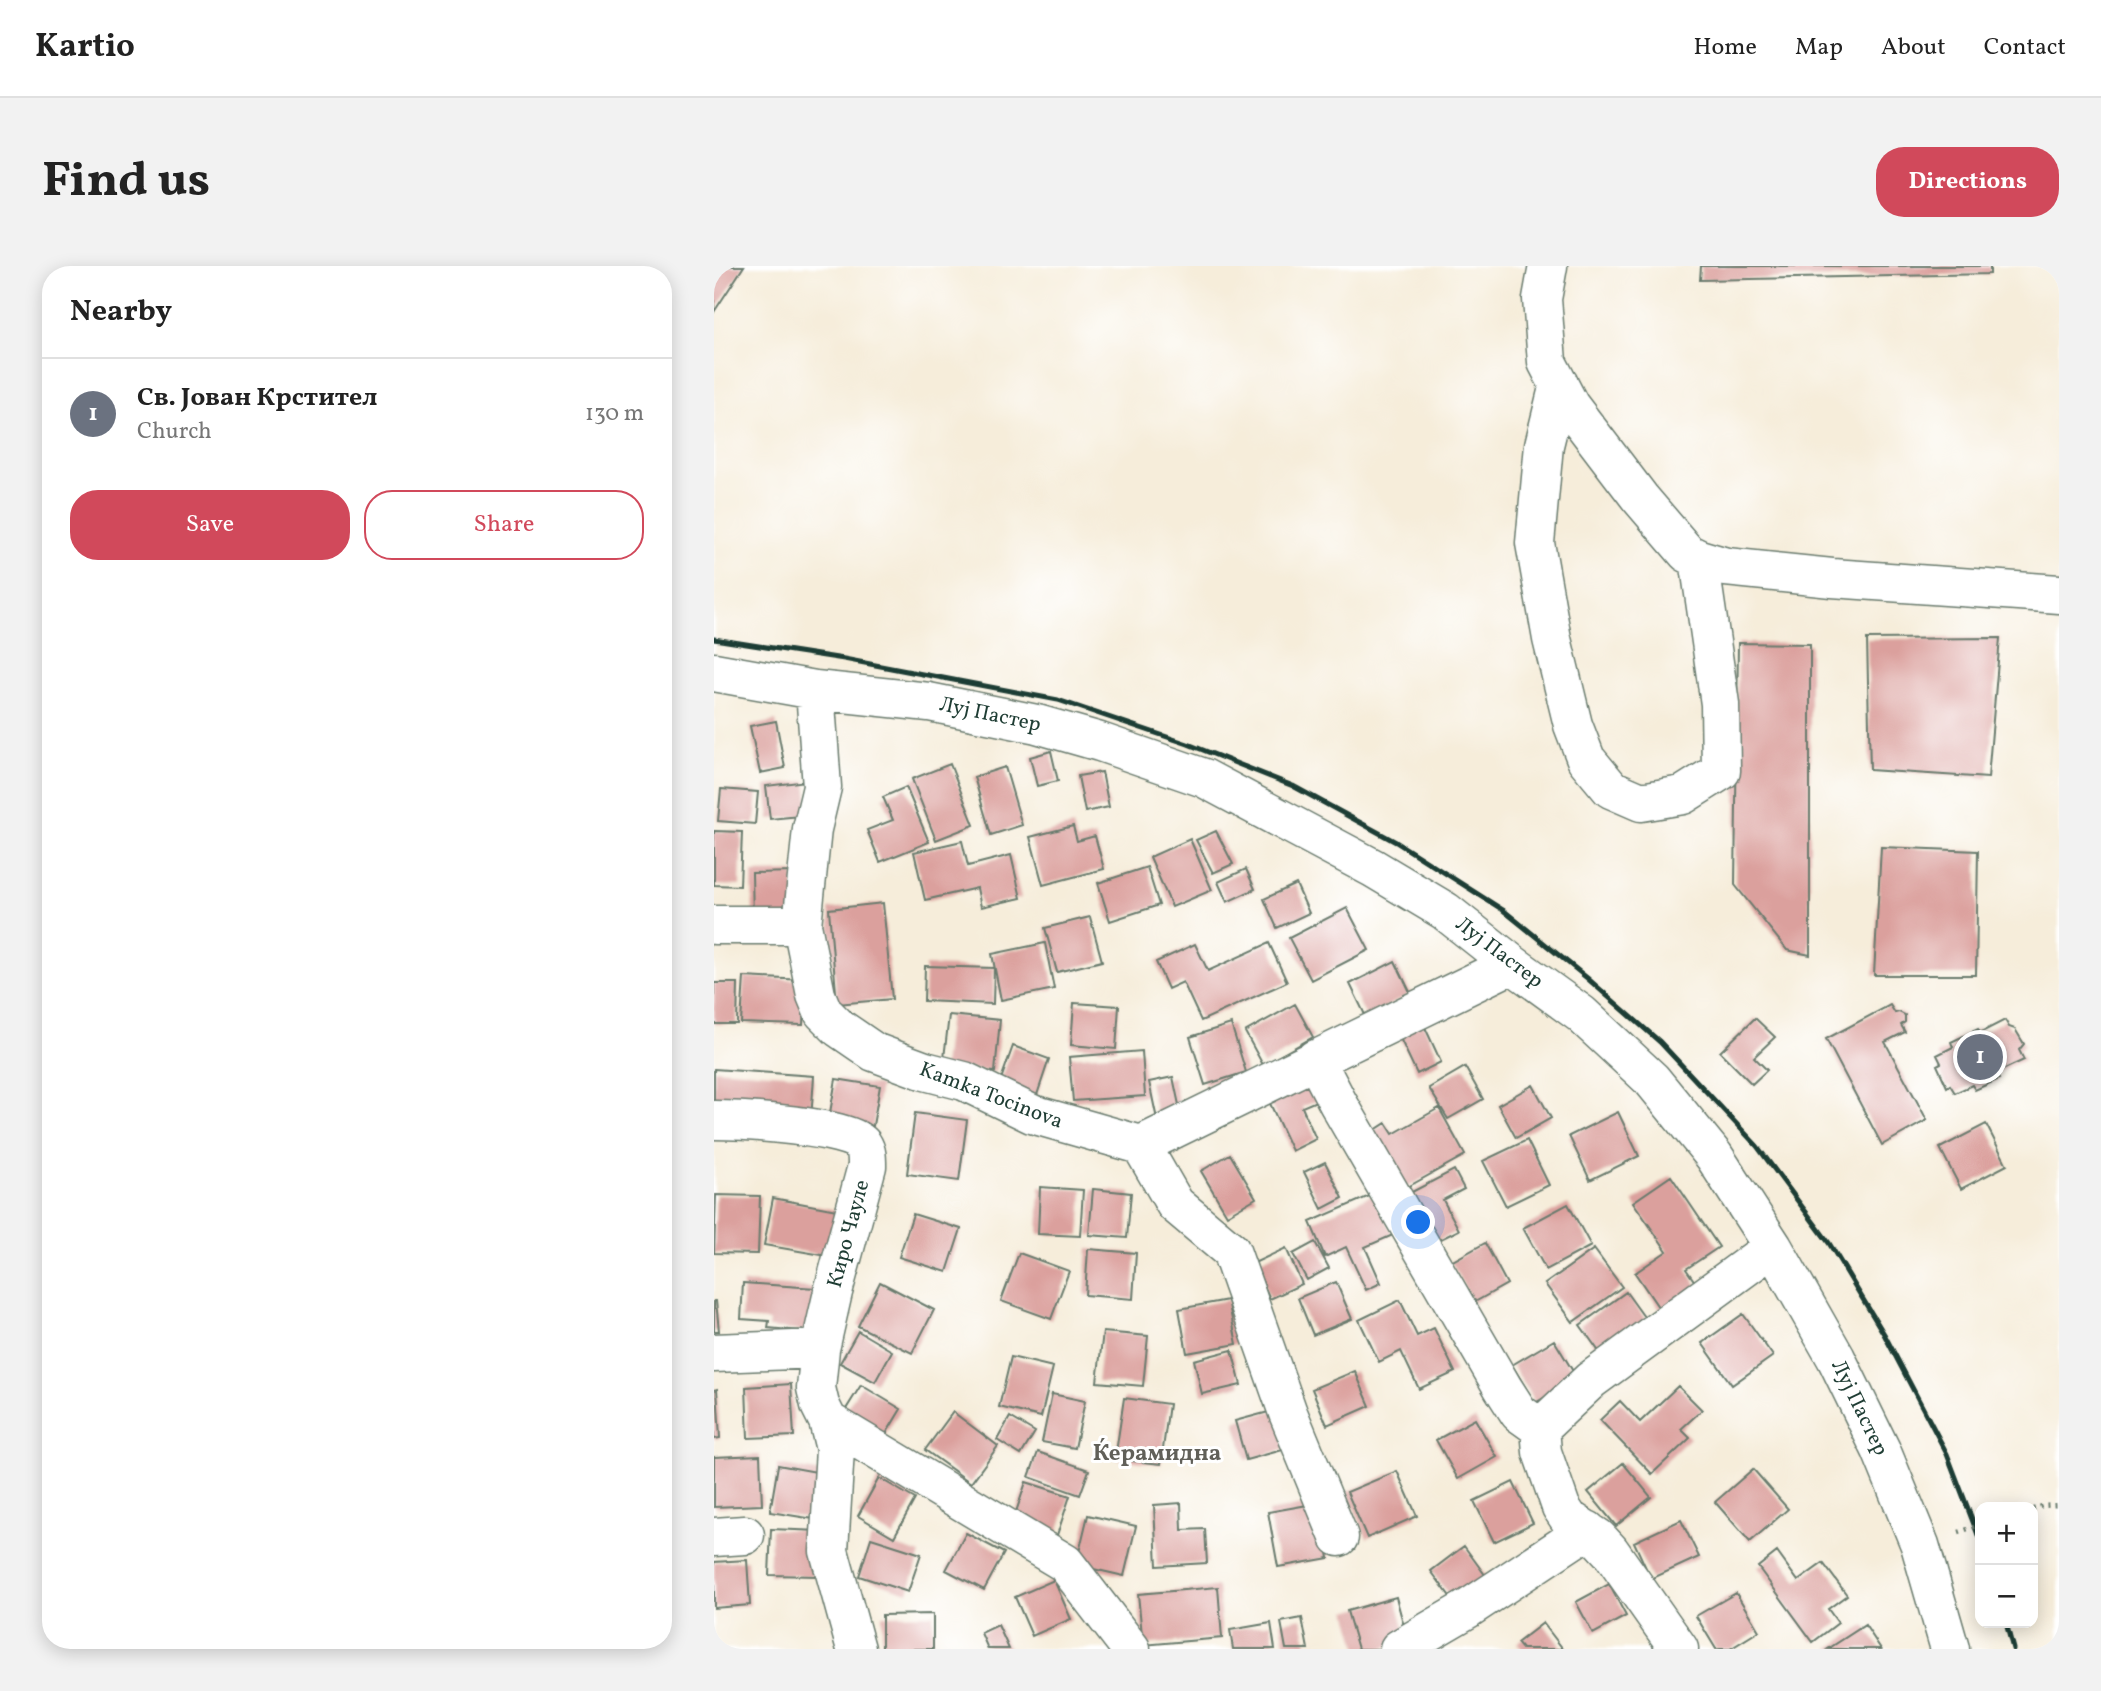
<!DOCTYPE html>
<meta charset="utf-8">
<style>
body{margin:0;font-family:Vollkorn,serif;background:#f2f2f2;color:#222}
.controls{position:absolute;right:21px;bottom:21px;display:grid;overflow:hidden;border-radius:14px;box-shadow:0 4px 18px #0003}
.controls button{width:63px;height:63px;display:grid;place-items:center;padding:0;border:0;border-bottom:2px solid #e0e0e0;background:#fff;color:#222;font:35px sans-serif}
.you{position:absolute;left:705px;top:957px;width:24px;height:24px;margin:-18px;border:5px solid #fff;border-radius:50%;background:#1a73e8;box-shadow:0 0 0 10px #1a73e833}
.badge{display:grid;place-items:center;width:46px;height:46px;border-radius:50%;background:#d1495b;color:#fff;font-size:23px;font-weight:700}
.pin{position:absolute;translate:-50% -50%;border:4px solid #fff;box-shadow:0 2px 7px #0006}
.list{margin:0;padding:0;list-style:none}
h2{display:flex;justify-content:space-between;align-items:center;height:91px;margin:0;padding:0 28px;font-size:30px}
h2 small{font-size:23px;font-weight:400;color:#767676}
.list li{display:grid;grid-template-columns:46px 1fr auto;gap:21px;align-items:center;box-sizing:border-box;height:112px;padding:0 28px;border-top:2px solid #e0e0e0}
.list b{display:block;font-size:26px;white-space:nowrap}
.list p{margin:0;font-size:23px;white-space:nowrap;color:#767676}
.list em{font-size:23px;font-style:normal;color:#767676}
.actions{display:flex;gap:14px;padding:21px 28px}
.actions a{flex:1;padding:16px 0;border:2px solid #d1495b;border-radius:28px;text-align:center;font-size:24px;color:#d1495b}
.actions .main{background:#d1495b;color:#fff}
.map{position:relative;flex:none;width:1345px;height:1383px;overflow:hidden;border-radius:28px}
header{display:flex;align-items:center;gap:42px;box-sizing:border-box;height:98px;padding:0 35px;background:#fff;border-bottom:2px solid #e0e0e0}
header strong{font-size:33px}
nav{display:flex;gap:38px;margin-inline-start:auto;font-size:24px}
.intro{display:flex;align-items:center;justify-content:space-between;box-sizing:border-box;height:168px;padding:0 42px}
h1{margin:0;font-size:49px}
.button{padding:18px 32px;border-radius:28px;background:#d1495b;color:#fff;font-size:24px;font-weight:700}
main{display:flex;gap:42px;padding:0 42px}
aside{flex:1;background:#fff;border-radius:28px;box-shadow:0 4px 18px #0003}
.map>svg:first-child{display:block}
.building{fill:#dba09d}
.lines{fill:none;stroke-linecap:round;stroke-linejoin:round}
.minor-casing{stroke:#6a7b6e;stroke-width:41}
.path{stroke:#6a7b6e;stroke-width:4.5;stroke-dasharray:2 5;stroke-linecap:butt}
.minor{stroke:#fff;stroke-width:38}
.rail{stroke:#1f3d34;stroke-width:5}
.path-bridge{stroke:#6a7b6e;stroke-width:4.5;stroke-dasharray:2 5;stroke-linecap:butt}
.labels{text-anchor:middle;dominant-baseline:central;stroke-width:6;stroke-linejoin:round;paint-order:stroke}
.street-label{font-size:21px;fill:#1f3d34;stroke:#fff}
.neighbourhood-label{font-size:23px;font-weight:bold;fill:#616059;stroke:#fff}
</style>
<header>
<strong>Kartio</strong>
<nav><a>Home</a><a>Map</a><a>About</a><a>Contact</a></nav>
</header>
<div class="intro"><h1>Find us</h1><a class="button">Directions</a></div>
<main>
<aside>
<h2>Nearby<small></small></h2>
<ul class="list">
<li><span class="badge" style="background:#6b7280">1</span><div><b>Св. Јован Крстител</b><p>Church</p></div><em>130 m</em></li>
</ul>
<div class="actions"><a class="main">Save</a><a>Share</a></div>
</aside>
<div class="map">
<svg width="1345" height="1383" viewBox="0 0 1345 1383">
<rect width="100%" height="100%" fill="#fff"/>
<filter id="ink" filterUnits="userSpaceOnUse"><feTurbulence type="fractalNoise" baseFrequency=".0143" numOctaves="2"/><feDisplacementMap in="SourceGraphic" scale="14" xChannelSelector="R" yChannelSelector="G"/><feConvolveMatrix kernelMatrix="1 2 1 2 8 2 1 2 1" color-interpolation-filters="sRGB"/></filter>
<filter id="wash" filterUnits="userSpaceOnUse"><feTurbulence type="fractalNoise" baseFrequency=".00686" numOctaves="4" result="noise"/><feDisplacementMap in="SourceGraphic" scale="28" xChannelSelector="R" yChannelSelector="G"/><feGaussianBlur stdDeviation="1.57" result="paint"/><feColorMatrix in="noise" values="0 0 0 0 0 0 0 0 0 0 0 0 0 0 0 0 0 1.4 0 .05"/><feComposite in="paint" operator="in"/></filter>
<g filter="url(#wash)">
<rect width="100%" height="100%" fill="#f6edda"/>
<g id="blocks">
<path class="building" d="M0,0H30L0,46Z
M987,0H1276V8L986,14Z
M1286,372L1274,512L1156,504L1153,373Z
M1024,377L1096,378V689L1073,684L1021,619Z
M62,455L71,502L46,507L36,460Z
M337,485L344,515L323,520L316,491Z
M236,498L260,559L222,574L198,513Z
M291,501L308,559L277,569L260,511Z
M388,506L395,541L371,546L364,510Z
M92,515L96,549L56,553L52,520Z
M192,521L215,576L166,596L153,564L179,554L169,531Z
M7,523L44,526L41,558L4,555Z
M359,560L363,575L381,570L390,603L329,619L316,571Z
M0,565L28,566L26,620L0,619Z
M502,565L519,598L499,607L482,574Z
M476,573L498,624L458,641L436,591Z
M248,575L254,600L297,589L307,632L267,641L263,622L211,634L200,586Z
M1167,581L1264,585L1262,709H1160Z
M433,601L445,639L396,655L384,617Z
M532,603L541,623L513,636L504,616Z
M80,606L81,651L39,652L38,607Z
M582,618L595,647L563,662L550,633Z
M169,637L178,733L123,738L115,643Z
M633,642L655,684L597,714L575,672Z
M376,651L388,695L343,706L331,662Z
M331,677L340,723L287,734L278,688Z
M555,677L573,716L487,755L469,716L454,723L442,696L481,678L494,705Z
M681,695L697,728L652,751L636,718Z
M211,700L280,702L279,738L210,735Z
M30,711L91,714L89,759L27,757Z
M0,717H24L23,758H0Z
M360,737L405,740L402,783L357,779Z
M581,738L599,771L549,799L531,766Z
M1176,739L1181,747L1185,746L1191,749V756L1187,759L1191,766L1171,776L1213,854L1168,879L1112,773Z
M235,749L286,754L281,806L229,801Z
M1041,752L1061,771L1040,791L1053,804L1038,818L1006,786Z
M1291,754L1295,761L1301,763L1310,778L1305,784L1310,794L1282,807L1285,813L1261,824L1258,819L1241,827L1236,819L1233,821L1223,799L1227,797L1223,789L1239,781L1237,776L1264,763L1266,767Z
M709,757L727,796L703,808L684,768Z
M517,758L532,806L491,819L476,771Z
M299,780L335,793L322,832L285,819Z
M428,785L431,830L359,835L355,791Z
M751,801L769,833L734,853L715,822Z
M0,803L100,810L97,854L0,848Z
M597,810L607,833L588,841L602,873L578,885L553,831Z
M459,811L468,853L444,858L435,816Z
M122,813L166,820L158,865L114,858Z
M819,819L837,852L802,872L784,839Z
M725,842L751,889L690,923L658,866L672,857L679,868Z
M904,846L925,890L876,914L855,870Z
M201,847L253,854L245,915L193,908Z
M1272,858L1293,899L1247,923L1226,882Z
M813,874L835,919L792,940L769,895Z
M516,888L542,932L513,949L487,905Z
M611,896L629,932L608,943L590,906Z
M740,904L750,923L729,934L745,964L719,977L694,928Z
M957,910L1005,981L972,1003L988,1026L951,1051L921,1007L953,985L919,936Z
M326,921L369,924L366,970L324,968Z
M379,923L417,927L413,972L375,969Z
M660,928L679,969L651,981L667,1017L652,1024L632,981L611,991L596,956Z
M2,929L46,930L44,988L0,987Z
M59,932L128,945L120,991L50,979Z
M854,938L877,980L832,1004L809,962Z
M199,948L247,963L233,1006L185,991Z
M601,976L615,1002L593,1014L579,988Z
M771,977L793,1018L759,1037L737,996Z
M572,982L588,1018L556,1033L540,997Z
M374,983L422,987L419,1033L371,1029Z
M880,983L908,1021L859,1056L831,1018Z
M305,987L355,1005L337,1053L287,1035Z
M166,1016L220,1044L198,1087L144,1060Z
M622,1016L638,1053L599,1069L584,1032Z
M29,1017L101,1022L98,1066L54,1062L55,1055L27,1053Z
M912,1026L935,1058L889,1091L866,1059Z
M514,1034L523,1078L473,1087L465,1043Z
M686,1034L703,1070L720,1062L741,1106L705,1123L687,1085L665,1096L645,1054Z
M0,1035H2L5,1065H0Z
M1029,1048L1059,1090L1018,1119L988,1077Z
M144,1065L178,1085L161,1116L126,1097Z
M389,1066L434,1070L429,1120L383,1116Z
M840,1074L863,1112L821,1137L798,1099Z
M518,1084L527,1119L488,1128L480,1094Z
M297,1091L339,1101L327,1151L285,1141Z
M641,1105L656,1140L613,1159L598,1123Z
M77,1118L80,1170L34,1172L32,1121Z
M147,1119L187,1143L169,1173L129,1148Z
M964,1120L988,1144L967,1163L976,1172L938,1208L886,1154L906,1135L926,1156Z
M3,1123L6,1172L0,1173V1124Z
M338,1128L371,1135L361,1182L328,1176Z
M410,1132L455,1138L447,1198L401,1193Z
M562,1144L572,1183L532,1194L521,1155Z
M239,1146L284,1180L257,1217L211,1184Z
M296,1151L321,1166L307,1189L283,1174Z
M761,1153L783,1191L744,1213L722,1174Z
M324,1186L375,1204L366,1229L315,1211Z
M46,1189L48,1239L0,1241V1191Z
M909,1197L937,1231L902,1260L874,1226Z
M64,1199L108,1207L100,1253L56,1246Z
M1039,1203L1074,1243L1036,1276L1001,1236Z
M683,1205L703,1250L653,1272L633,1226Z
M165,1212L201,1233L180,1271L144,1250Z
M312,1216L356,1230L343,1269L299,1255Z
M799,1216L819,1257L780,1276L760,1235Z
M467,1237L468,1264L491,1263L493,1297L443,1300L440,1239Z
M605,1237L615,1292L564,1301L554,1246Z
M374,1249L422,1260L410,1310L362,1299Z
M967,1254L985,1291L937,1313L920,1276Z
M57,1263L106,1265L104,1310L55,1309Z
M252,1267L290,1287L270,1324L232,1304Z
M157,1272L207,1288L194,1326L145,1310Z
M750,1280L774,1313L741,1337L717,1305Z
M1063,1286L1084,1315L1109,1297L1133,1329L1114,1343L1124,1357L1099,1376L1044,1301Z
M33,1294L36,1339L0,1342V1296Z
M340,1314L357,1353L318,1370L301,1331Z
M895,1318L912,1350L879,1368L862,1336Z
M504,1321L508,1372L429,1379L424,1328Z
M1022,1327L1045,1365L1016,1383H1002L982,1350Z
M682,1331L694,1375L665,1383H644L633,1345Z
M219,1348V1383H168V1349Z
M588,1352L594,1383H572L567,1356Z
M557,1357L561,1383H519L516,1364Z
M829,1357L849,1383H808L803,1377Z
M284,1359L295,1383H274L267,1367Z
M1151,1359L1167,1383H1114Z"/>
</g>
</g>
<g filter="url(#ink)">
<use href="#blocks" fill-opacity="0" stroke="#6a7b6e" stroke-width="2"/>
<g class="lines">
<g class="minor-casing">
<path id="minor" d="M834,0L828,33L833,96L856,140L926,232L973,287L985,293L1012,301L1118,312L1345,328
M845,118L830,179L821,277L838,373L859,459L872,493L897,523L927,536L969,529L1007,505L1006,438L985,293
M0,406L101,424L215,436L323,458L386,476L490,512L659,602L731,645L798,698L867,748L938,814L1000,890L1059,981L1122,1092L1167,1184L1206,1279L1236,1383
M0,659H88L102,729L109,746L125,762L160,786L211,805L250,815L318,848L427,879
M88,659L98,563L108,521L101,424
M601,793L624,837L789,1122L805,1147L826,1162L828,1186L847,1241L855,1253L884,1272L896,1285L965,1383
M0,854C24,854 137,860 149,879C153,885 153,893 153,900L119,1026L106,1083
M427,879L461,938L517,985L574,1147L625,1271
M427,879L798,698
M0,1087L106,1083L102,1122L106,1139L114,1155L121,1183L115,1285L142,1383
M114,1155L351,1297L417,1383
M826,1162L877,1114L1059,981
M0,1271L31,1269
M685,1383L755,1342L873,1264"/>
</g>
<path class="path" d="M1319,1243L1328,1240L1345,1239"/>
<use href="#minor" class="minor"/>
<path class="rail" d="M0,373L130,393L344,434L474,478L579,520L682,576L789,644L873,712L946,776L1043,880L1115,977L1170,1068L1233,1188L1266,1274
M1292,1357L1299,1383"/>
<path class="path-bridge" d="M1245,1266L1266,1259"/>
</g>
</g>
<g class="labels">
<g class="street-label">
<text transform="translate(276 449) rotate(12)">Луј Пастер</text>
<text transform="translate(785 687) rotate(37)">Луј Пастер</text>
<text transform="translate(277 830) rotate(21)">Kamka Tocinova</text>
<text transform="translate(135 968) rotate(-75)">Киро Чауле</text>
<text transform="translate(1145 1142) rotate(64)">Луј Пастер</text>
</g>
<g class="neighbourhood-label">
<text x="443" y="1188">Ќерамидна</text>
</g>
</g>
</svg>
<div class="controls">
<button>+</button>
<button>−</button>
</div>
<div class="you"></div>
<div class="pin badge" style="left:1266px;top:791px;background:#6b7280">1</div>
</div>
</main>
